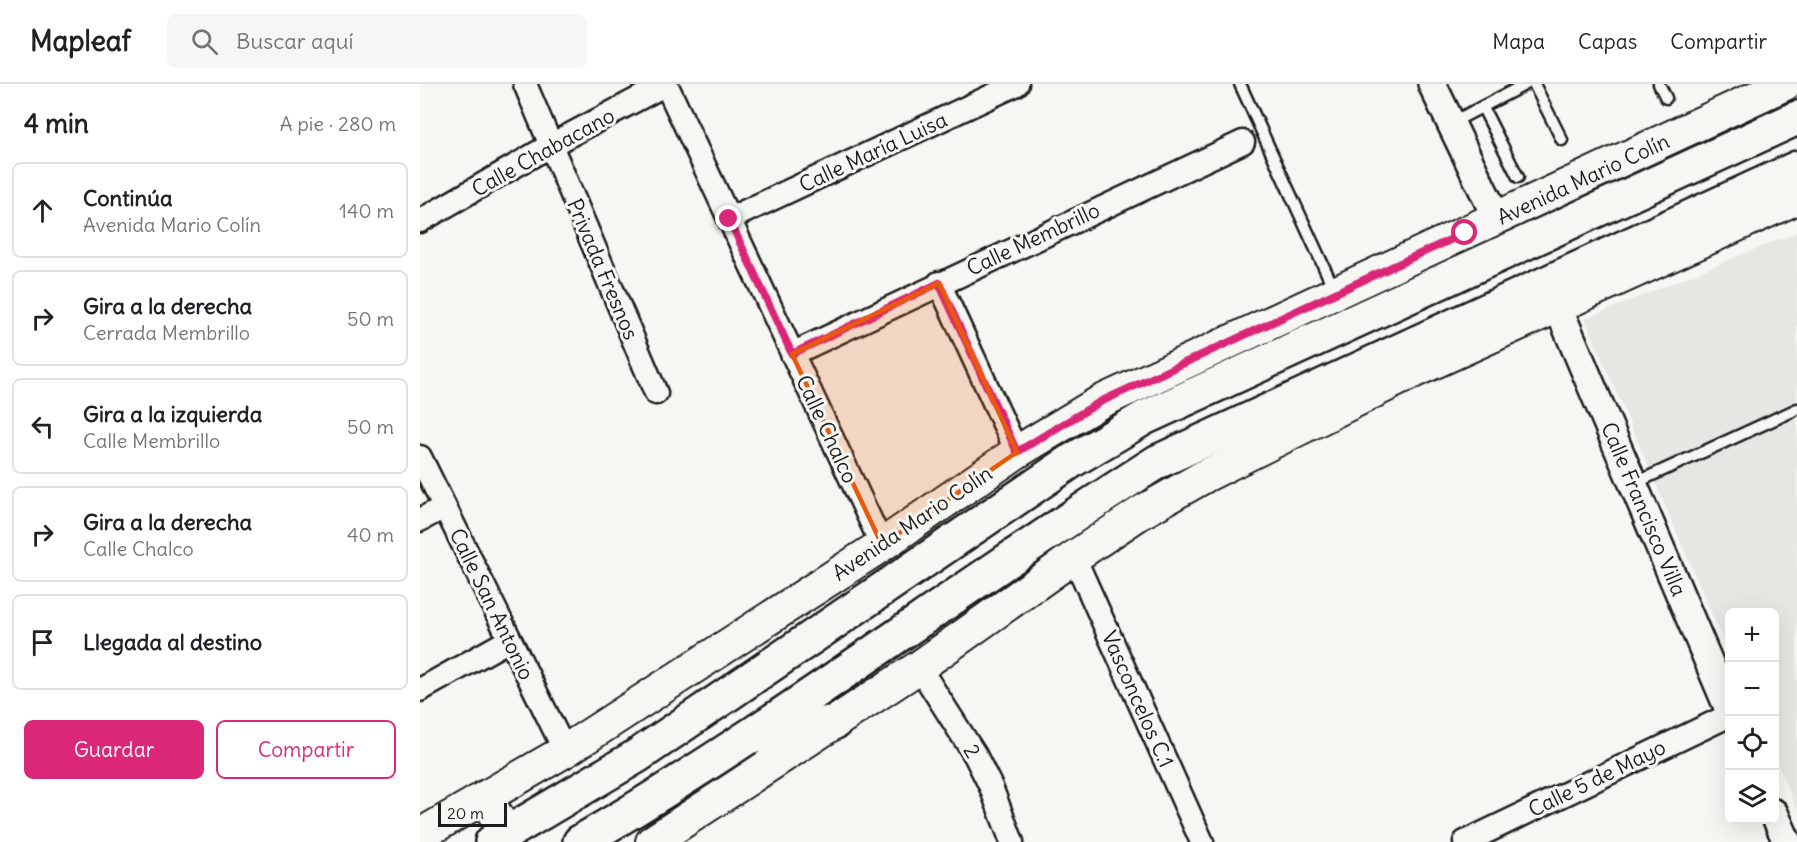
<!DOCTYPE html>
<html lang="es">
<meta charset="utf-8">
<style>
body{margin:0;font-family:Delius,sans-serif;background:#f6f6f6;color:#202124}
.controls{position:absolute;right:18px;bottom:18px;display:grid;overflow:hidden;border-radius:9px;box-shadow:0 6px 24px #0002}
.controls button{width:54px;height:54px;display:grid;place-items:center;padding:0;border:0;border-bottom:2px solid #e0e0e0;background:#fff;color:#202124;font:30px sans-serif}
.scale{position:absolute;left:18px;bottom:15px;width:69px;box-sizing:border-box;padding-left:6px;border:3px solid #1c1c1c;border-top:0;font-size:16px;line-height:21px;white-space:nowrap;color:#1c1c1c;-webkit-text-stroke:4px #f6f6f2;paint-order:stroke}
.stop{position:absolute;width:18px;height:18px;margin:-14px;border:4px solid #db2777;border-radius:50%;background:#fff}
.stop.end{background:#db2777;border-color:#fff;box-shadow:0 2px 6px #0008}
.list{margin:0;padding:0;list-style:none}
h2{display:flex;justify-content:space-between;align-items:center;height:78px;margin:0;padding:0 24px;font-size:26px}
h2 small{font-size:20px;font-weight:400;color:#757577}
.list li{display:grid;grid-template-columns:39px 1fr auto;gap:18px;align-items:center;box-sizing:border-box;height:96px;margin:0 12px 12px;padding:0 12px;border:2px solid #e0e0e0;border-radius:9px}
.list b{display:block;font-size:22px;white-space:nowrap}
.list p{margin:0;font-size:20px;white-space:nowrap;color:#757577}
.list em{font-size:20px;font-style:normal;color:#757577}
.actions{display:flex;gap:12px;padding:18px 24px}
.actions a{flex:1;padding:14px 0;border:2px solid #db2777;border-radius:9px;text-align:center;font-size:21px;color:#db2777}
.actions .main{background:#db2777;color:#fff}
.icon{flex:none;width:33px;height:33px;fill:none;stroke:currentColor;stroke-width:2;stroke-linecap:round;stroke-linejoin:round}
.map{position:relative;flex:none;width:1377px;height:758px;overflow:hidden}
header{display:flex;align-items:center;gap:36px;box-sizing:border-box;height:84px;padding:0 30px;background:#fff;border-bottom:2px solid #e0e0e0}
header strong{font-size:28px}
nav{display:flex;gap:33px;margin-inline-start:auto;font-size:21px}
.search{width:420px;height:54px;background:#f6f6f6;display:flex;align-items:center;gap:15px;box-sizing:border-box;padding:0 21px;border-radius:9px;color:#757577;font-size:22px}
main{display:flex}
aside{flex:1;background:#fff}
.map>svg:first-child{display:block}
.built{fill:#e6e6e2}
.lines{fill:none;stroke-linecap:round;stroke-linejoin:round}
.service-casing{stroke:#1c1c1c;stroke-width:15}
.minor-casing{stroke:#1c1c1c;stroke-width:27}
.tertiary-casing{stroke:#1c1c1c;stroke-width:32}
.secondary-casing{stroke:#1c1c1c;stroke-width:36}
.primary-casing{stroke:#1c1c1c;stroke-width:38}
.service{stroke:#f6f6f2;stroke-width:10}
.minor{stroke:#f6f6f2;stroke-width:22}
.tertiary{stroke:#f6f6f2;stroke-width:27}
.secondary{stroke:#f6f6f2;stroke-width:32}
.primary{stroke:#f6f6f2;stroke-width:33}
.route{stroke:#db2777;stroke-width:8}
.marked{fill:#e8590c;fill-opacity:0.2;stroke:#e8590c;stroke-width:4.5;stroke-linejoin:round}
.labels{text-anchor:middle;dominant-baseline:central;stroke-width:6;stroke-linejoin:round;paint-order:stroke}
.street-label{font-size:21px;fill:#1c1c1c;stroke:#f6f6f2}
</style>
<header>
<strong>Mapleaf</strong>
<div class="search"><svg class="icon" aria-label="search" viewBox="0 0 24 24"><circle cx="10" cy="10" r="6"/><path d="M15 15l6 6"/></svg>Buscar aquí</div>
<nav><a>Mapa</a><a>Capas</a><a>Compartir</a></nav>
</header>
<main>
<aside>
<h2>4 min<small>A pie · 280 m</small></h2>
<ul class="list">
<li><svg class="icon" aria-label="ahead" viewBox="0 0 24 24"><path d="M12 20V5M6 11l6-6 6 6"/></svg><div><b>Continúa</b><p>Avenida Mario Colín</p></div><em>140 m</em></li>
<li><svg class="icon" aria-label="right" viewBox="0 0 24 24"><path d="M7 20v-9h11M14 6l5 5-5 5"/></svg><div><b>Gira a la derecha</b><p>Cerrada Membrillo</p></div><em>50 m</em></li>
<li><svg class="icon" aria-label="left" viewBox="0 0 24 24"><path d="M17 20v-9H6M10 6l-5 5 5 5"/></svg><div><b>Gira a la izquierda</b><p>Calle Membrillo</p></div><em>50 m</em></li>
<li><svg class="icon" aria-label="right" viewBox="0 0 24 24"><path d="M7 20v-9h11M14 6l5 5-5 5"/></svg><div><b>Gira a la derecha</b><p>Calle Chalco</p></div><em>40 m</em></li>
<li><svg class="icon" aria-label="arrive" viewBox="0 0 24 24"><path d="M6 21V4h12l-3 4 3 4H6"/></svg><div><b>Llegada al destino</b></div></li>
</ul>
<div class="actions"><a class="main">Guardar</a><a>Compartir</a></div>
</aside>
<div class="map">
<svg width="1377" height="758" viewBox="0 0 1377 758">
<rect width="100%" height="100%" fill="#f6f6f2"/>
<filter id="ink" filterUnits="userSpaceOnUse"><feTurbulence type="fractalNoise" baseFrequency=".0167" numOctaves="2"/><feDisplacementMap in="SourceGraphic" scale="12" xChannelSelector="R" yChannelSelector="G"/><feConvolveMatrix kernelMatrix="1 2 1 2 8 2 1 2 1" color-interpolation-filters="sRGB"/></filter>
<g filter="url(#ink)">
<path class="built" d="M1377,148V726L1355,674L1354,528H1310L1309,570L1165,235Z"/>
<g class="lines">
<g class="service-casing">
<path id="service" d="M820,0L914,205
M1114,0L1142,56
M1239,0L1246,14
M1063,24L1098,93
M1031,39L1106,0
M1213,400L1377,325"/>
</g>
<g class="minor-casing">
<path id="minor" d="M105,0L236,309
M246,0L462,461
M309,135L597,0
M0,137L131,61L246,0
M519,199L597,368
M372,270L823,58
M0,373L145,667
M0,436L24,423
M654,473L782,758
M499,583L555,671L571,703L592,758
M0,606L89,556
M1045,758L1310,631"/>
</g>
<g class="tertiary-casing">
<path id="tertiary" d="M1012,0L1077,135
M1138,223L1310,628
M1354,729L1367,758"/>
</g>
<g class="secondary-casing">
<path id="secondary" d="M0,751L145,667L462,461L597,368L680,318L1365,0
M232,758L499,583L654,473L720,429L785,392L999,285L1377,114"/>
</g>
<g class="primary-casing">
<path id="primary" d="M339,652L415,638
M66,713L86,751
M72,758L217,672L653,376L724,334L1377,34
M160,758C359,642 542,501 737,378L1377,84"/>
</g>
<use href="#service" class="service"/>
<use href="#minor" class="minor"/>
<use href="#tertiary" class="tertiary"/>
<use href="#secondary" class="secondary"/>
<use href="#primary" class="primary"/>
</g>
</g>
<g class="lines" filter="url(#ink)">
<path class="route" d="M309,135L372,270L519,199L597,368L680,318L1045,149"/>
</g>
<path class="marked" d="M519,199L597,368L462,461L372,270Z"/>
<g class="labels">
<g class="street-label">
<text transform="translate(123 68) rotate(-29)">Calle Chabacano</text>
<text transform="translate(453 68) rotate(-25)">Calle María Luisa</text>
<text transform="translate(1163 95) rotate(-25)">Avenida Mario Colín</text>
<text transform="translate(613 155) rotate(-25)">Calle Membrillo</text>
<text transform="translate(183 185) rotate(67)">Privada Fresnos</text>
<text transform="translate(407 345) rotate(65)">Calle Chalco</text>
<text transform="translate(1224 425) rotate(67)">Calle Francisco Villa</text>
<text transform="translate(492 439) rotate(-34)">Avenida Mario Colín</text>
<text transform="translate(72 520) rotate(64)">Calle San Antonio</text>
<text transform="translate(718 615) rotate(66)">Vasconcelos C.1</text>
<text transform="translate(552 667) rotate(60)">2</text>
<text transform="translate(1177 694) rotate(-26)">Calle 5 de Mayo</text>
</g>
</g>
</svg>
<div class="controls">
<button>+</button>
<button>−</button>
<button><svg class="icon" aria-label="locate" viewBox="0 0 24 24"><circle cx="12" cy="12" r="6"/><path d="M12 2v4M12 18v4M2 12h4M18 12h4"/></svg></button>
<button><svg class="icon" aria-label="layers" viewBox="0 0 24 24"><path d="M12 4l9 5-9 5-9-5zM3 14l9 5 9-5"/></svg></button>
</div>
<div class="scale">20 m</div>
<div class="stop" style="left:1045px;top:149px"></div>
<div class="stop end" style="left:309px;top:135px"></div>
</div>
</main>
